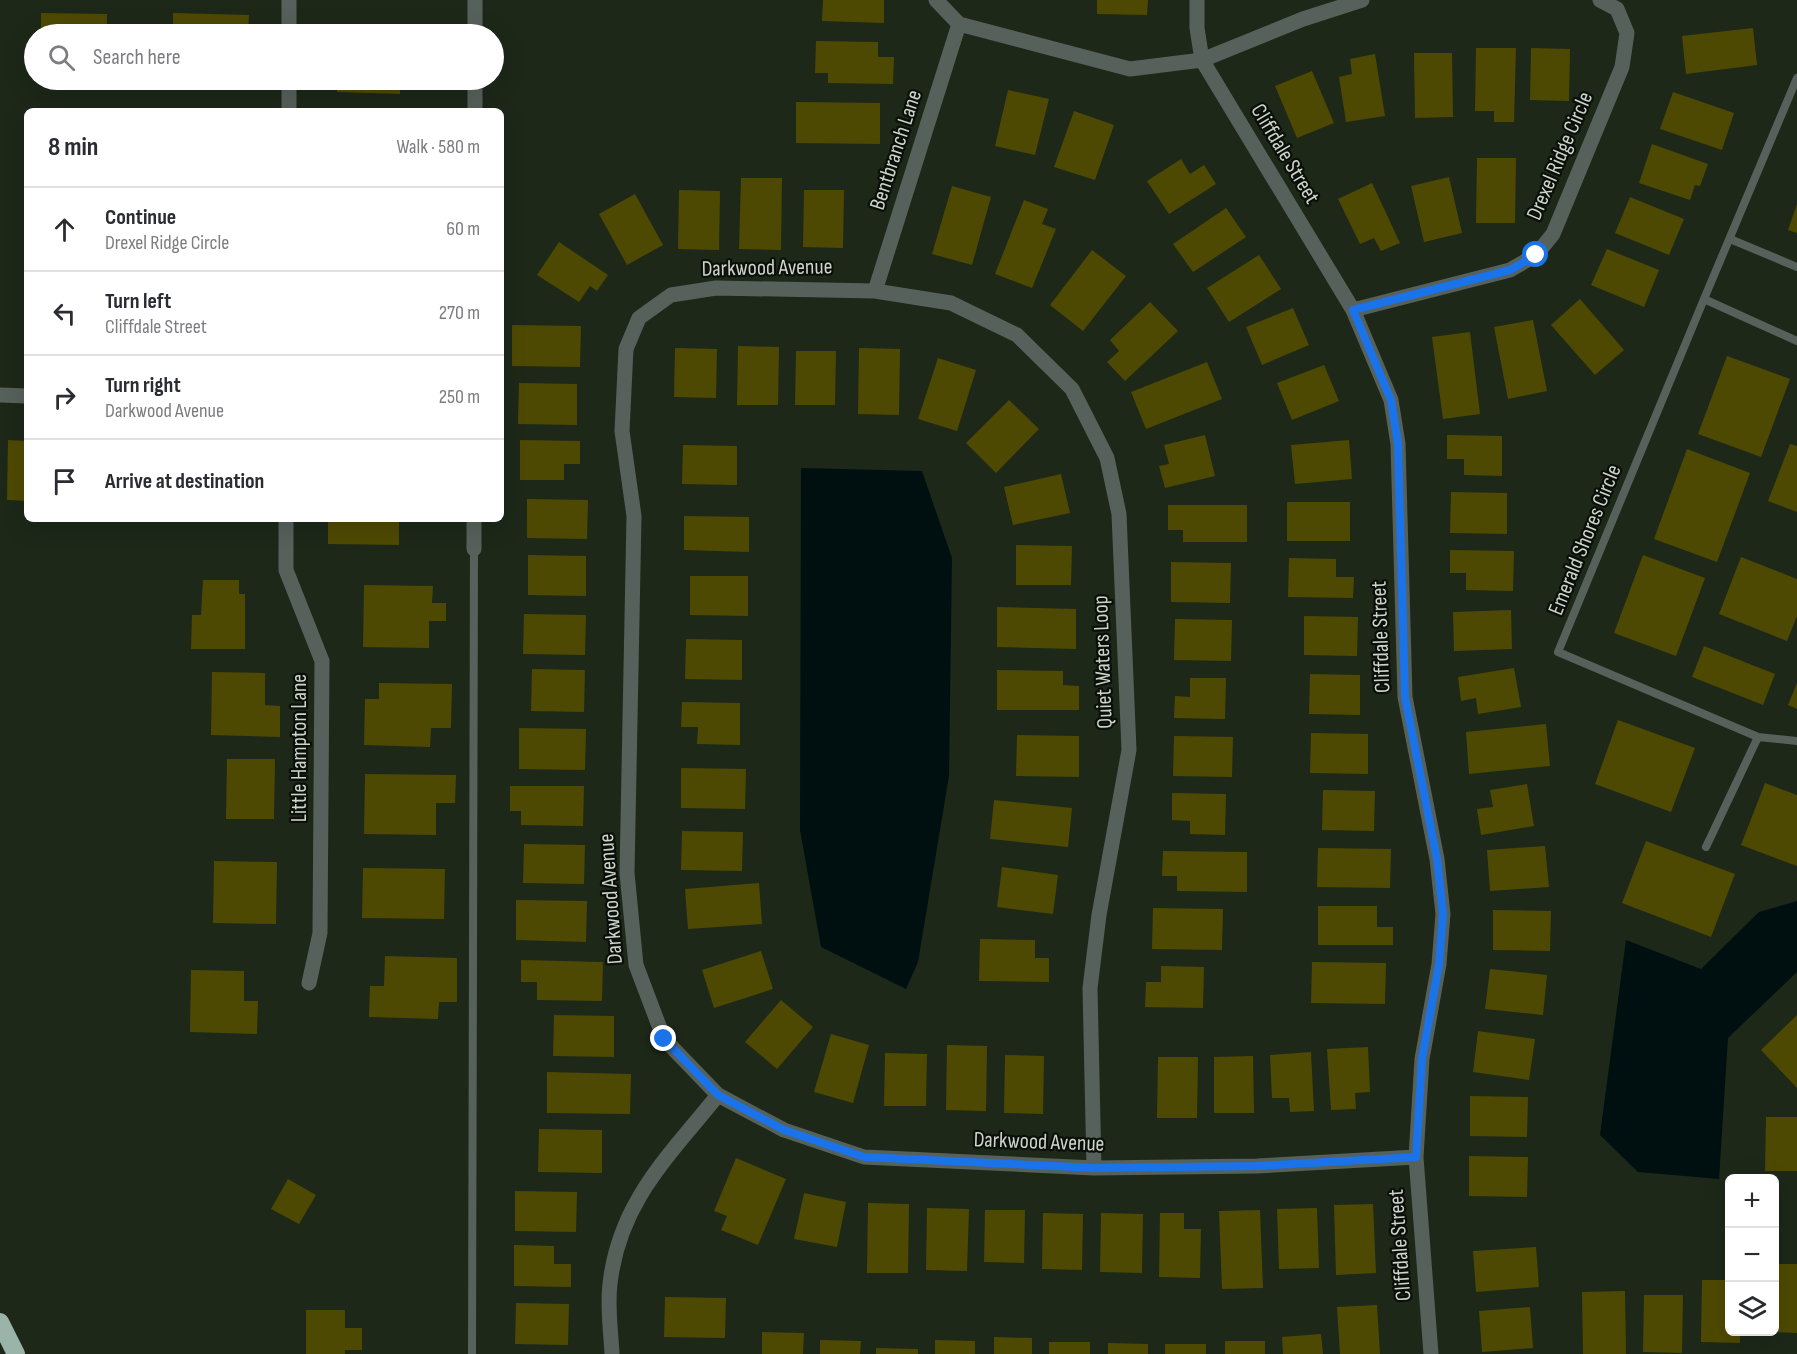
<!DOCTYPE html>
<meta charset="utf-8">
<style>
body{margin:0;font-family:"Sofia Sans Condensed",sans-serif;background:#f7f7f7;color:#2b2b33}
.controls{position:absolute;right:18px;bottom:18px;display:grid;overflow:hidden;border-radius:9px;box-shadow:0 6px 24px #0002}
.controls button{width:54px;height:54px;display:grid;place-items:center;padding:0;border:0;border-bottom:2px solid #e1e1e2;background:#fff;color:#2b2b33;font:30px sans-serif}
.stop{position:absolute;width:18px;height:18px;margin:-14px;border:4px solid #1a73e8;border-radius:50%;background:#fff}
.stop.end{background:#1a73e8;border-color:#fff;box-shadow:0 2px 6px #0008}
.list{margin:0;padding:0;list-style:none}
h2{display:flex;justify-content:space-between;align-items:center;height:78px;margin:0;padding:0 24px;font-size:26px}
h2 small{font-size:20px;font-weight:400;color:#7c7c81}
.list li{display:grid;grid-template-columns:39px 1fr auto;gap:18px;align-items:center;box-sizing:border-box;height:84px;padding:0 24px;border-top:2px solid #e1e1e2}
.list b{display:block;font-size:22px;white-space:nowrap}
.list p{margin:0;font-size:20px;white-space:nowrap;color:#7c7c81}
.list em{font-size:20px;font-style:normal;color:#7c7c81}
.icon{flex:none;width:33px;height:33px;fill:none;stroke:currentColor;stroke-width:2;stroke-linecap:round;stroke-linejoin:round}
.map{position:relative;flex:none;width:1797px;height:1354px;overflow:hidden}
.search{position:absolute;background:#fff;box-shadow:0 6px 24px #0002;left:24px;top:24px;width:480px;height:66px;display:flex;align-items:center;gap:15px;box-sizing:border-box;padding:0 21px;border-radius:33px;color:#7c7c81;font-size:22px}
.panel{position:absolute;background:#fff;box-shadow:0 6px 24px #0002;left:24px;top:108px;width:480px;height:414px;border-radius:9px}
.map>svg:first-child{display:block}
.water{fill:#001011}
.building{fill:#4e4902}
.lines{fill:none;stroke-linecap:round;stroke-linejoin:round}
.service{stroke:#57615c;stroke-width:8}
.minor{stroke:#57615c;stroke-width:15}
.motorway{stroke:#9bb4aa;stroke-width:18}
.route{stroke:#1a73e8;stroke-width:8}
.labels{text-anchor:middle;dominant-baseline:central;stroke-width:4.5;stroke-linejoin:round;paint-order:stroke}
.street-label{font-size:22px;fill:#cdd5cb;stroke:#0b0f09}
</style>
<div class="map">
<svg width="1797" height="1354" viewBox="0 0 1797 1354">
<rect width="100%" height="100%" fill="#1d2819"/>
<path class="water" d="M801,468L922,471L952,558L949,776L918,962L906,989L821,947L800,830Z
M1797,901V972L1728,1038L1719,1179L1638,1172L1600,1135L1626,940L1701,969L1759,912Z"/>
<path class="building" d="M823,0H884V23L822,21Z
M1097,0H1148L1147,15L1097,14Z
M41,13L107,14V34H41Z
M173,13L249,15L248,34H173Z
M338,26L401,27V34H338Z
M1753,28L1757,65L1686,74L1682,36Z
M816,41L878,42V57H894L893,84L828,83V73H815Z
M1476,48H1516L1514,122H1494V111H1475Z
M1531,48L1570,49L1569,101L1530,100Z
M1414,53H1452L1453,117L1415,118Z
M1375,54L1385,116L1346,122L1339,77L1352,74L1350,59Z
M1312,71L1334,123L1297,138L1275,86Z
M337,80H400V94L337,92Z
M1008,90L1049,99L1035,155L995,146Z
M1673,92L1734,113L1722,150L1660,129Z
M796,102L880,103V144L796,143Z
M40,108L103,109V111H40Z
M1074,111L1114,125L1095,180L1054,167Z
M1652,144L1708,164L1700,186L1695,185L1690,200L1639,183Z
M1477,158H1516L1515,223H1476Z
M1181,159L1190,174L1204,165L1216,184L1169,214L1147,181Z
M1449,177L1462,233L1424,242L1411,186Z
M741,178H782L781,250L739,249Z
M1372,183L1400,243L1381,251L1374,238L1360,244L1338,199Z
M952,186L991,197L972,265L932,254Z
M679,190L720,191L719,250L678,249Z
M804,190H844L843,248L803,247Z
M635,194L663,245L627,265L599,214Z
M1630,197L1684,219L1669,255L1615,233Z
M1024,200L1048,209L1042,224L1056,229L1032,288L995,274Z
M1797,204V233L1788,230Z
M1226,208L1246,237L1193,272L1173,244Z
M559,242L608,275L597,291L590,286L579,302L537,275Z
M1607,249L1659,270L1644,307L1591,285Z
M1092,250L1126,276L1083,331L1050,305Z
M1259,255L1281,289L1229,322L1207,288Z
M1580,299L1624,350L1595,375L1551,325Z
M1150,302L1178,331L1125,381L1107,362L1119,351L1110,340Z
M1293,308L1309,345L1262,365L1246,327Z
M1533,320L1547,391L1508,399L1494,327Z
M512,325L581,326L580,367L512,366Z
M1470,332L1480,414L1443,419L1432,337Z
M738,346L779,347L778,405H737Z
M675,348L717,349L716,398L674,397Z
M859,348L900,349L899,415L858,414Z
M796,351H836L835,405H795Z
M1727,356L1790,379L1761,457L1698,434Z
M938,358L976,370L957,431L918,419Z
M1207,362L1222,399L1146,429L1131,392Z
M1324,365L1339,401L1292,420L1277,383Z
M519,383L577,384V425L518,424Z
M1009,400L1039,429L996,473L966,443Z
M1205,435L1215,476L1165,488L1159,466L1169,464L1164,445Z
M1447,435L1502,436V476L1464,475V459H1447Z
M8,440L27,441V501L7,500Z
M520,440L580,441V464H564V480H520Z
M1349,440L1352,479L1295,484L1291,445Z
M1790,444L1797,446V512L1768,501Z
M683,445L737,446V485L682,484Z
M1687,449L1750,473L1717,562L1654,539Z
M1061,474L1070,513L1013,525L1004,487Z
M1451,492L1507,493V534L1450,533Z
M527,499L588,500L587,539L527,538Z
M1287,502H1350V541H1287Z
M1168,505H1247V542H1183V530H1168Z
M684,516L749,517V552L684,550Z
M328,519H399V545L328,544Z
M1016,545L1072,546L1071,585H1016Z
M1450,550L1514,551L1513,591L1466,590V573H1450Z
M528,555L586,556V596L528,595Z
M1643,555L1705,578L1676,656L1614,633Z
M1741,557L1797,579V616L1787,641L1719,614Z
M1289,558L1336,559V577H1354L1353,598L1288,597Z
M1171,562L1231,563L1230,603L1171,602Z
M690,576H748V616L690,615Z
M203,580H239V594H245V649H191L192,615H201Z
M364,585L433,586L432,603H446V621H429V648L363,647Z
M997,607L1076,609V649L997,647Z
M1511,610L1512,649L1454,651L1453,612Z
M524,614L586,615L585,655L523,654Z
M1304,616L1358,617L1357,656L1304,655Z
M1175,619L1232,620L1231,661L1174,660Z
M686,639L742,640V680L685,679Z
M1704,646L1775,674L1763,705L1692,677Z
M1514,668L1521,707L1478,714L1476,698L1461,701L1458,677Z
M532,669L585,670L584,712L531,711Z
M997,670L1063,671V685L1079,686V710H997Z
M212,672L265,673V705L280,706V737L211,735Z
M1310,674L1360,675V715L1309,714Z
M1190,678H1226L1225,719L1174,718L1175,696L1190,697Z
M379,683L452,684L451,728H431L430,747L364,745L365,699H379Z
M1797,683V709L1788,705Z
M682,702L740,703V745L697,744L698,727H681Z
M1618,720L1695,748L1671,812L1595,784Z
M1546,724L1550,766L1469,774L1466,732Z
M519,728L586,729L585,770L519,769Z
M1311,733L1368,734V774L1310,773Z
M1017,735L1079,736V777L1016,776Z
M1174,736L1233,737L1232,777L1173,776Z
M227,759H275L274,819H226Z
M681,768L746,769L745,809L681,808Z
M365,774L456,775L455,803H436V835L364,834Z
M1765,783L1797,795V866L1741,845Z
M1527,784L1534,826L1481,835L1477,809L1493,807L1490,790Z
M510,786H584L583,826L521,825V811H510Z
M1323,790L1375,791L1374,831L1322,830Z
M1172,793L1226,794L1225,835L1190,834V821L1172,820Z
M994,800L1072,808L1068,847L990,839Z
M682,831L743,832L742,871L681,870Z
M1646,841L1735,874L1711,937L1622,903Z
M524,844L585,845L584,884L523,883Z
M1545,846L1549,887L1490,891L1487,850Z
M1318,848L1391,849L1390,888L1317,887Z
M1163,851L1247,852V892L1177,891V876H1162Z
M214,861L277,862L276,924L213,923Z
M1002,867L1058,875L1053,914L997,907Z
M363,868L445,869L444,919L362,918Z
M759,883L762,924L688,929L685,889Z
M516,900L587,901L586,942L516,940Z
M1318,906H1377V927H1393V945H1318Z
M1153,908L1223,909L1222,950L1152,949Z
M1493,910L1551,911L1550,951L1493,950Z
M980,939L1035,940V958H1049V982L979,981Z
M761,951L773,989L714,1008L702,970Z
M385,956L457,958V1002H439L438,1019L369,1017L370,986H384Z
M521,960L603,962L602,1001L537,1000V982H521Z
M1312,962L1386,963L1385,1004L1311,1003Z
M1161,966L1204,967L1203,1008L1145,1007L1146,982H1161Z
M1490,969L1547,975L1543,1015L1485,1009Z
M191,970L244,971V1001H258L257,1034L190,1032Z
M781,1000L813,1027L777,1069L745,1042Z
M554,1015L614,1016V1057L553,1056Z
M1797,1015V1088L1761,1050Z
M1478,1031L1535,1039L1529,1080L1473,1072Z
M831,1034L869,1045L853,1103L814,1092Z
M947,1045L987,1046L986,1111L946,1110Z
M1368,1047L1370,1092L1355,1093L1356,1109L1331,1110L1327,1049Z
M1311,1052L1314,1111L1290,1112L1289,1098H1272L1270,1055Z
M885,1053L927,1054L926,1106H884Z
M1005,1055L1044,1056L1043,1114L1004,1113Z
M1253,1056L1254,1113H1214V1057Z
M1158,1057H1198L1197,1118H1157Z
M547,1072L631,1074L630,1114L547,1113Z
M1470,1096L1528,1097L1527,1137L1470,1136Z
M1766,1117H1797V1171H1765Z
M539,1129L602,1130V1173L538,1172Z
M1469,1156L1528,1157L1527,1197L1469,1196Z
M736,1158L786,1179L758,1245L721,1230L727,1216L714,1211Z
M288,1179L316,1195L299,1224L271,1209Z
M515,1191L577,1192L576,1232L515,1231Z
M804,1193L846,1202L837,1247L794,1239Z
M868,1203L909,1204L908,1273H867Z
M1373,1204L1376,1273L1336,1275L1334,1205Z
M927,1208L969,1209L967,1271L926,1270Z
M1317,1208L1319,1268L1279,1269L1277,1209Z
M985,1210H1025L1024,1263L984,1262Z
M1260,1210L1263,1288L1222,1289L1219,1211Z
M1043,1213L1083,1214L1082,1270L1042,1269Z
M1101,1213L1143,1214L1142,1273L1100,1272Z
M1160,1213H1184V1229H1201L1200,1278L1159,1277Z
M514,1245L554,1246V1264H571V1287L514,1286Z
M1536,1247L1539,1287L1476,1292L1473,1251Z
M1778,1264H1797V1333L1774,1332V1279H1777Z
M1702,1280H1730V1332H1740V1343L1701,1342Z
M1625,1291L1626,1354H1583L1582,1292Z
M1644,1295H1683L1682,1353L1643,1352Z
M665,1297L726,1298L725,1338L664,1337Z
M516,1303L569,1304L568,1345L515,1344Z
M1377,1305L1380,1354H1340L1337,1307Z
M1530,1307L1533,1348L1482,1352L1479,1311Z
M306,1310H345V1328H362V1350H345V1354H306Z
M762,1332L804,1333L803,1354H762Z
M1321,1334L1323,1354H1283L1282,1337Z
M994,1337L1032,1338V1354H994Z
M820,1340L861,1341L860,1354H820Z
M935,1340L975,1341V1354H935Z
M1225,1341H1265V1354H1225Z
M1049,1342H1090V1354H1049Z
M1108,1343L1148,1344V1354H1108Z
M1165,1344H1206V1354H1165Z
M876,1348L918,1349V1354H876Z"/>
<g class="lines">
<path class="service" d="M1730,239L1797,267
M1704,299L1797,78
M1797,341L1704,299L1558,652L1758,737L1797,741
M1706,847L1758,737
M472,1354L474,549"/>
<path class="minor" d="M936,0L959,24L1130,69L1202,60L1303,19L1362,0
M1197,0V28L1202,60L1353,310L1391,400L1398,444L1405,697L1437,859L1443,914L1439,964L1422,1059L1416,1157L1431,1354
M289,34V0
M475,34V0
M289,111V80
M475,111V80
M875,291L959,24
M1353,310L1510,270L1536,255L1553,234L1622,67L1627,33L1617,9L1600,0
M0,395L27,396
M286,519V570L322,661L320,933L309,983
M474,549V519
M1094,1168L1090,988L1099,915L1129,750L1119,514L1107,458L1072,389L1017,335L951,303L875,291L716,288L671,295L639,318L626,349L622,431L634,516L627,873L636,965L664,1039L718,1095L784,1130L864,1157L1094,1168L1257,1166L1416,1157
M612,1354C611,1332 607,1307 610,1284C619,1202 669,1156 718,1095"/>
<path class="motorway" d="M0,1322L16,1354"/>
</g>
<g class="lines">
<path class="route" d="M664,1039L718,1095L784,1130L864,1157L1094,1168L1257,1166L1416,1157L1422,1059L1439,964L1443,914L1437,859L1405,697L1398,444L1391,400L1353,310L1510,270L1536,255"/>
</g>
<g class="labels">
<g class="street-label">
<text transform="translate(896 150) rotate(-72)">Bentbranch Lane</text>
<text transform="translate(1285 154) rotate(59)">Cliffdale Street</text>
<text transform="translate(1560 156) rotate(-67)">Drexel Ridge Circle</text>
<text transform="translate(767 268) rotate(-1)">Darkwood Avenue</text>
<text transform="translate(1585 540) rotate(-68)">Emerald Shores Circle</text>
<text transform="translate(1381 637) rotate(-92)">Cliffdale Street</text>
<text transform="translate(1103 662) rotate(-92)">Quiet Waters Loop</text>
<text transform="translate(299 748) rotate(-90)">Little Hampton Lane</text>
<text transform="translate(611 899) rotate(-94)">Darkwood Avenue</text>
<text transform="translate(1039 1142) rotate(2)">Darkwood Avenue</text>
<text transform="translate(1400 1245) rotate(-94)">Cliffdale Street</text>
</g>
</g>
</svg>
<div class="controls">
<button>+</button>
<button>−</button>
<button><svg class="icon" aria-label="layers" viewBox="0 0 24 24"><path d="M12 4l9 5-9 5-9-5zM3 14l9 5 9-5"/></svg></button>
</div>
<div class="stop" style="left:1536px;top:255px"></div>
<div class="stop end" style="left:664px;top:1039px"></div>
<div class="search"><svg class="icon" aria-label="search" viewBox="0 0 24 24"><circle cx="10" cy="10" r="6"/><path d="M15 15l6 6"/></svg>Search here</div>
<section class="panel">
<h2>8 min<small>Walk · 580 m</small></h2>
<ul class="list">
<li><svg class="icon" aria-label="ahead" viewBox="0 0 24 24"><path d="M12 20V5M6 11l6-6 6 6"/></svg><div><b>Continue</b><p>Drexel Ridge Circle</p></div><em>60 m</em></li>
<li><svg class="icon" aria-label="left" viewBox="0 0 24 24"><path d="M17 20v-9H6M10 6l-5 5 5 5"/></svg><div><b>Turn left</b><p>Cliffdale Street</p></div><em>270 m</em></li>
<li><svg class="icon" aria-label="right" viewBox="0 0 24 24"><path d="M7 20v-9h11M14 6l5 5-5 5"/></svg><div><b>Turn right</b><p>Darkwood Avenue</p></div><em>250 m</em></li>
<li><svg class="icon" aria-label="arrive" viewBox="0 0 24 24"><path d="M6 21V4h12l-3 4 3 4H6"/></svg><div><b>Arrive at destination</b></div></li>
</ul>
</section>
</div>
